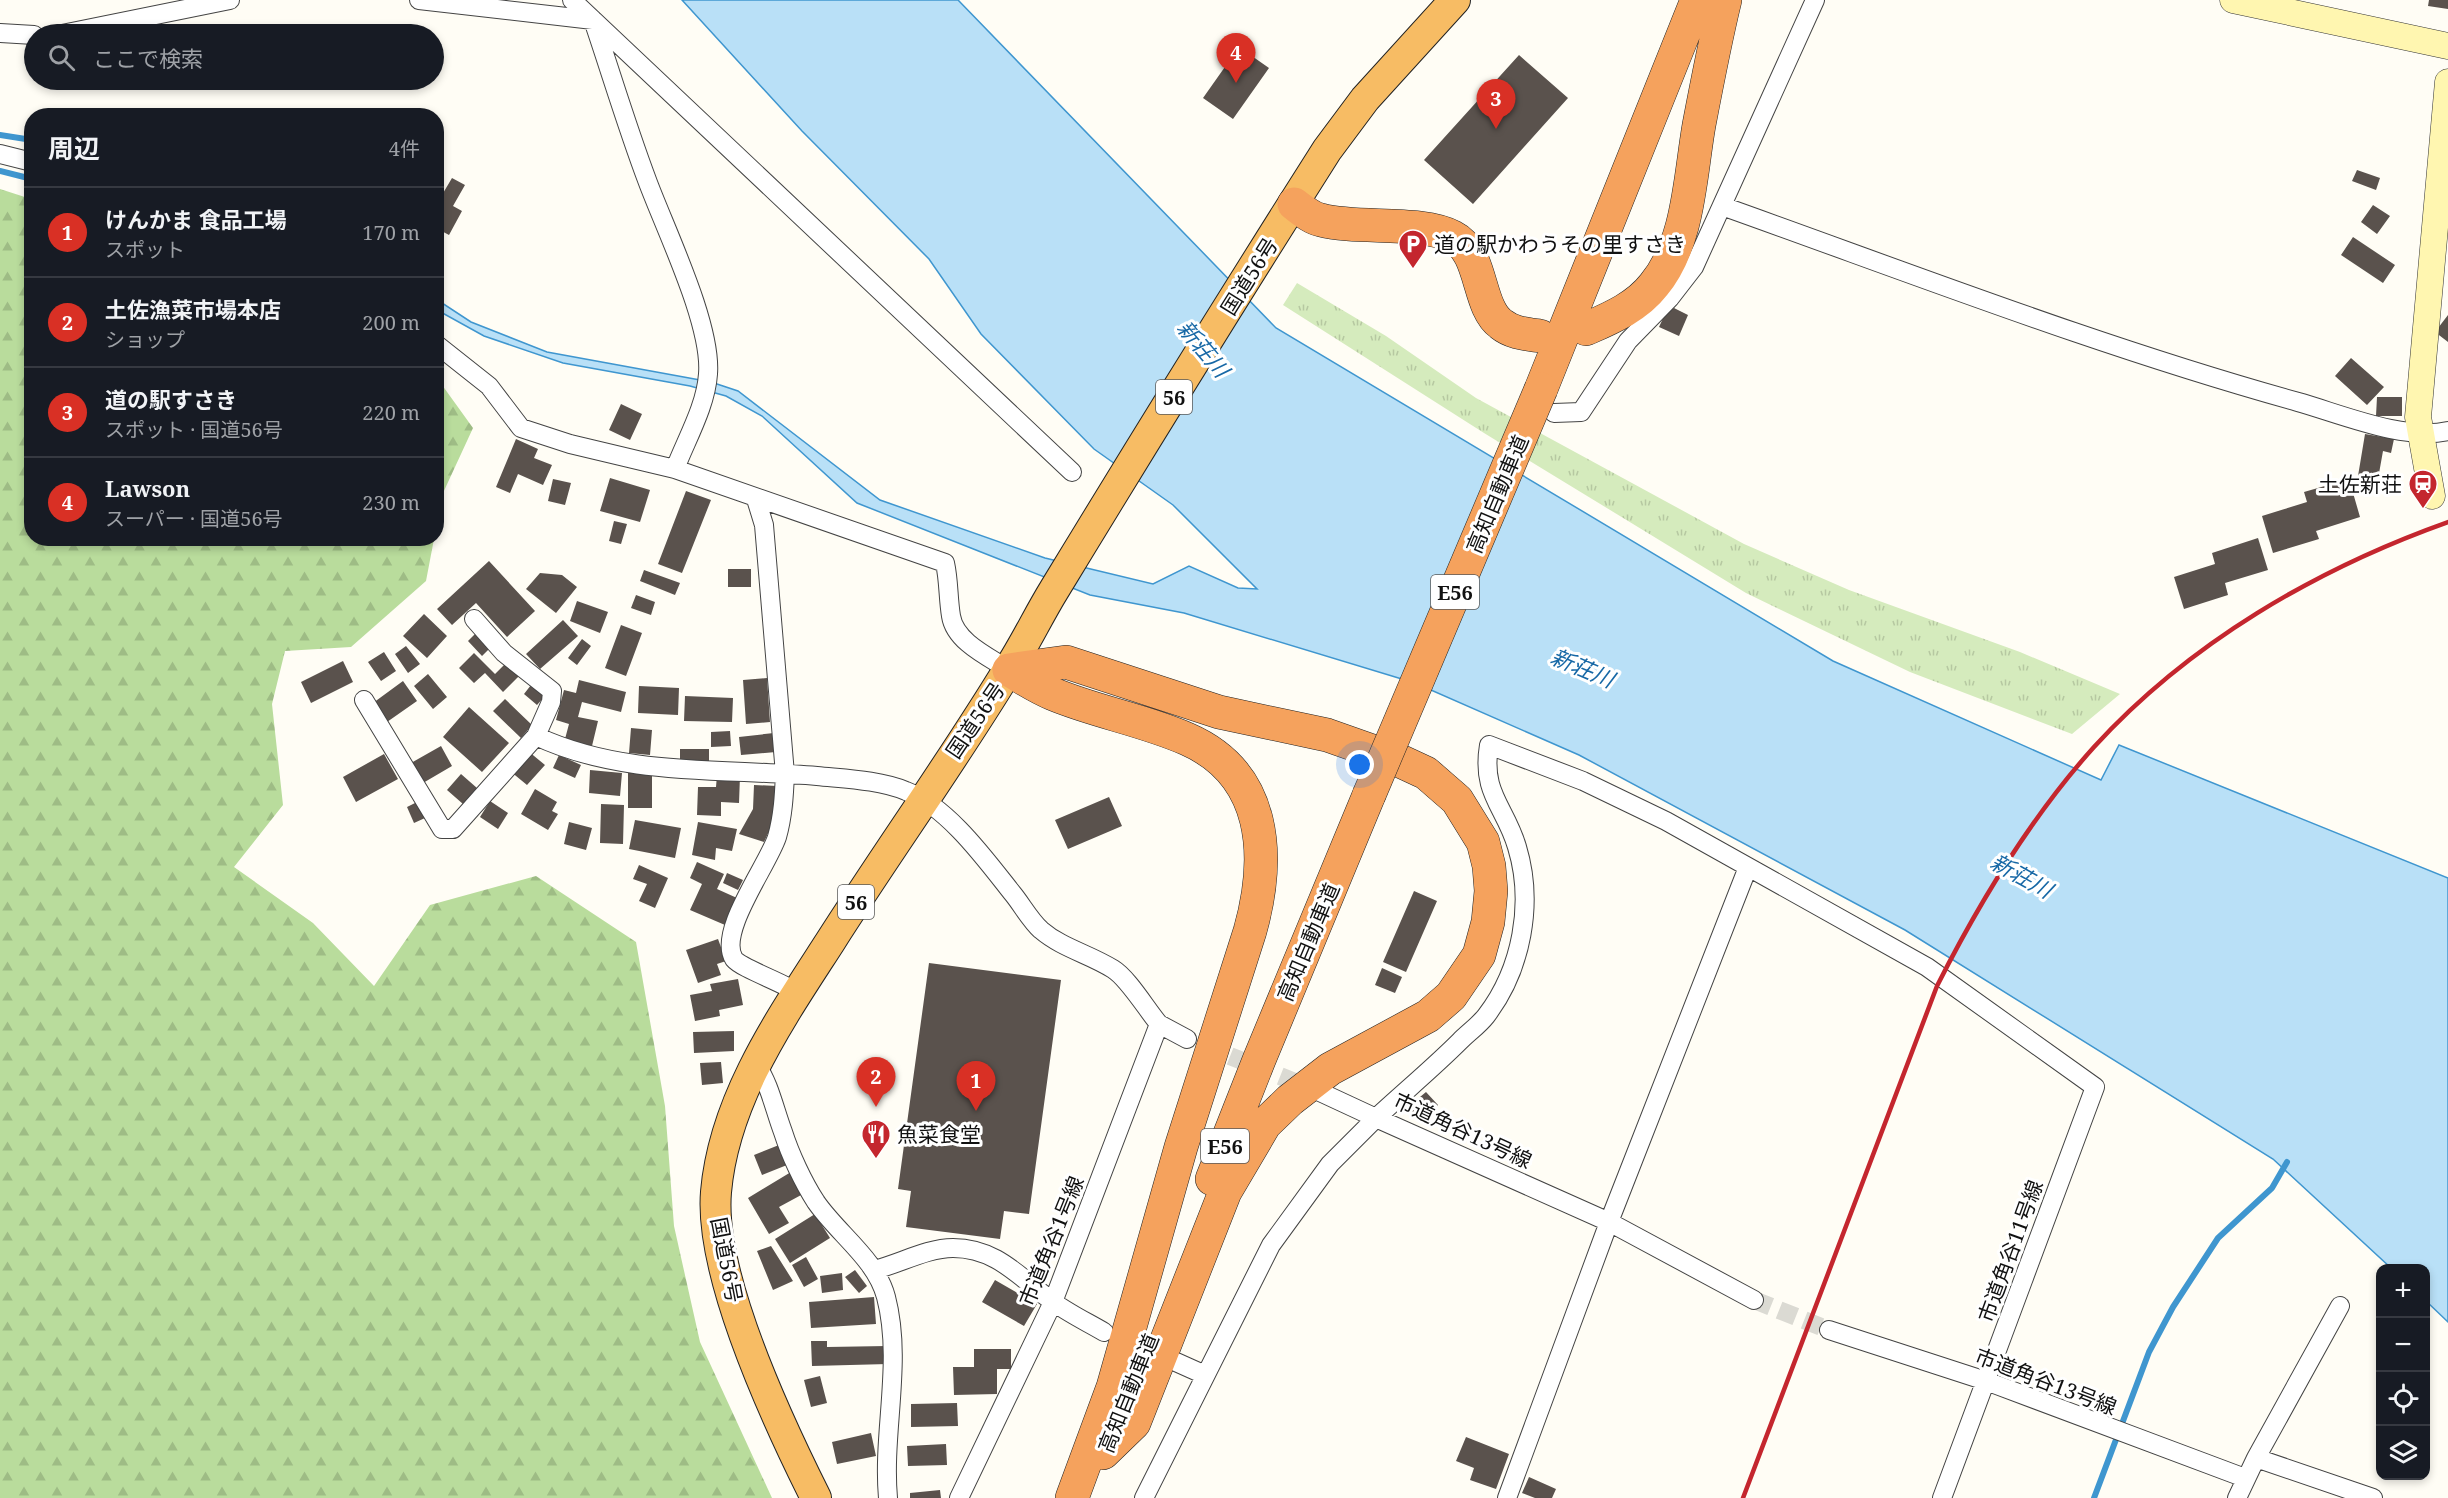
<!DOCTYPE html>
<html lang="ja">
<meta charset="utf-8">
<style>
body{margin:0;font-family:"Noto Serif","Noto Sans JP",serif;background:#242831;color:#f1f3f6}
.controls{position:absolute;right:18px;bottom:18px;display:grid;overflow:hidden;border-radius:12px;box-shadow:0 3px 9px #0003}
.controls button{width:54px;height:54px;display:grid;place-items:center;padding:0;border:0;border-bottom:2px solid #363941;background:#171b24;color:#f1f3f6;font:30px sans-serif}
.you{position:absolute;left:1360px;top:765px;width:21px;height:21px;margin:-15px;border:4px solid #fff;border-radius:50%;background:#1a73e8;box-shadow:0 0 0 9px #1a73e833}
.badge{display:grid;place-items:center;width:39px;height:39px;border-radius:50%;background:#d93025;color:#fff;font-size:20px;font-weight:700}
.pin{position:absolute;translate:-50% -50px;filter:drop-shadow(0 2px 3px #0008)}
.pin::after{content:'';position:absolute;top:32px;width:21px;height:18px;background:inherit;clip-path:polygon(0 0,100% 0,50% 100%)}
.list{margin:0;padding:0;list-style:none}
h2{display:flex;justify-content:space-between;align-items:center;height:78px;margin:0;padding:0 24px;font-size:26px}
h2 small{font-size:20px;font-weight:400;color:#9ea1a6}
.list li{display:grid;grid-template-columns:39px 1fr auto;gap:18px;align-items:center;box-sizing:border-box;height:90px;padding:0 24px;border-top:2px solid #363941}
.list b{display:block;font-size:22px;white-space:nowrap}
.list p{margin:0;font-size:20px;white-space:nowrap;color:#9ea1a6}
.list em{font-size:20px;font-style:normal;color:#9ea1a6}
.icon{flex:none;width:33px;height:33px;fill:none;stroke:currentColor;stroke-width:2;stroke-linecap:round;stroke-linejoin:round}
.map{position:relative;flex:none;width:2448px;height:1498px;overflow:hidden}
.search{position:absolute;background:#171b24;box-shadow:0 3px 9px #0003;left:24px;top:24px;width:420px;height:66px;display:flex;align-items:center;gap:15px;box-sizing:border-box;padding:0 21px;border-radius:33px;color:#9ea1a6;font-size:22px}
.panel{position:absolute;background:#171b24;box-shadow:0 3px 9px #0003;left:24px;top:108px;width:420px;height:438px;border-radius:24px}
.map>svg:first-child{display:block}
.forest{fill:url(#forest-firs)}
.park{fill:url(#park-tufts)}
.water{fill:#b9e0f7;stroke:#3f96cf;stroke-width:1.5}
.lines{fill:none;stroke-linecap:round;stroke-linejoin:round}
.stream{stroke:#3f96cf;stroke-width:6}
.building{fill:#5a524d}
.minor-tunnel{stroke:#dbdad3;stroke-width:18;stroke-dasharray:18 9;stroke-linecap:butt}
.minor-casing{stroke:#444;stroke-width:20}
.secondary-casing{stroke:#333;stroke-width:27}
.trunk-casing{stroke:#222;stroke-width:32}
.motorway-casing{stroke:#222;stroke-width:34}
.minor{stroke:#fff;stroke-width:18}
.secondary{stroke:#fff6b0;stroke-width:26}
.trunk{stroke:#f7bc64;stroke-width:30}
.motorway{stroke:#f5a25d;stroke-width:33}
.rail{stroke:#c4262e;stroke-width:4.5}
.motorway-bridge-casing{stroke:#222;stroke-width:34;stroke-linecap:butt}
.motorway-bridge{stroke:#f5a25d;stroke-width:33}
.labels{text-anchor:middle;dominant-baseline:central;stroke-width:6;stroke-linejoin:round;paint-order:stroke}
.shield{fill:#fff;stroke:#585858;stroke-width:1.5}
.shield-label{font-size:20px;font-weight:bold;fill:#111}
.poi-label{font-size:21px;fill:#111;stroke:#fff;text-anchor:start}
.street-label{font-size:21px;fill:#111;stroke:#fff}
.water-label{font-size:22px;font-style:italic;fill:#1768a6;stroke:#fff}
</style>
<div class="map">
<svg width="2448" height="1498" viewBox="0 0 2448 1498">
<defs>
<pattern id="forest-firs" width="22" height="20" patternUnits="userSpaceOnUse" patternTransform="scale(1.5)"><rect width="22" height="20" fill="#b9dc9c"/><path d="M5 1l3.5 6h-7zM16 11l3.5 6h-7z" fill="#9ebc85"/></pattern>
<pattern id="park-tufts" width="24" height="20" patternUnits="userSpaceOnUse" patternTransform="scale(1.5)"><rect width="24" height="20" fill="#d5ebbd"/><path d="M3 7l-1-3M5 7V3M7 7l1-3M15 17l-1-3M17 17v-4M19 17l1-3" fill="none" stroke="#b6c8a1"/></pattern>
</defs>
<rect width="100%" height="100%" fill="#fffdf5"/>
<path class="forest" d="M0,189L31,199L32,538L434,539L426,581L351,647L285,651L272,704L283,805L234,867L313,923L374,986L430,905L536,876L636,942L665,1106L674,1226L700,1342L772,1498H0Z
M437,378L473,428L443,493L437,525Z"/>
<path class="park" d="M1297,283L1386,336L1476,398L1744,544L1849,590L2020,652L2120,694L2072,734L1910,672L1746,593L1484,433L1283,305Z"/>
<path class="water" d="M682,0H958L1276,328L1833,661L2101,780L2119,745L2448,878V1322L2426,1301V1268H2391L2273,1159L1905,930L1579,755L1415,683L1184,613L1090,595L857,503L762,416L726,396L690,386L563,363L484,336L437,310L436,299L471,322L547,352L711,382L738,391L880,500L1045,558L1153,584L1189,566L1238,588L1257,589L1173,505L1094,449L981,334L929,259L802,131Z"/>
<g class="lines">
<path class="stream" d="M0,135L32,140
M0,171L32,179
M2094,1498L2149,1352L2173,1307L2218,1238L2272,1188L2287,1162"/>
</g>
<path class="building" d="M2429,0H2448V9L2428,6Z
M1239,47L1269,68L1233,119L1203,98Z
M1519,55L1568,98L1473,204L1424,160Z
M2357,170L2380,178L2376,190L2352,181Z
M452,178L465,185L453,206L462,211L449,235L436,228V205Z
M2373,205L2390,216L2377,234L2361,222Z
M2353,237L2395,265L2383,283L2341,255Z
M1674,308L1688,315L1679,336L1659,327L1666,312Z
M2448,315V342L2435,332Z
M2351,358L2384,387L2367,405L2335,376Z
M2377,397H2402V416H2376Z
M621,404L642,414L630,440L609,430Z
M2365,434L2394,439L2391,453L2383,451L2378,479L2358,476Z
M516,439L538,449L534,458L552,465L543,485L518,474L510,493L496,487Z
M610,478L650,490L640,522L600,511Z
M553,479L571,483L565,505L548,501Z
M2349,479L2360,517L2316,531L2319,539L2273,553L2262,516L2307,502L2304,492Z
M686,491L711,500L682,573L658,564Z
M614,521L627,524L621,544L609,541Z
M2258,538L2268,570L2225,583L2228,595L2184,609L2174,577L2215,564L2212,553Z
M489,561L535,611L507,637L476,603L452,625L437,609Z
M728,569H751V587H728Z
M644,570L680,583L675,595L640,581Z
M540,573L562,575L577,587L556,613L526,589Z
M636,595L655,602L651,615L631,608Z
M577,601L608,612L600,633L570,621Z
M424,614L447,636L427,658L403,636Z
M563,620L578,636L540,669L526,654Z
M621,625L642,633L626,676L605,668Z
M476,633L491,647L482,656L468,641Z
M582,639L591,646L577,665L568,658Z
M406,646L420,664L408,673L395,654Z
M384,652L396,671L381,681L368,662Z
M474,653L495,674L506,663L519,676L503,692L485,673L474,683L459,668Z
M343,661L353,682L311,703L301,682Z
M428,674L447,697L433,709L414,686Z
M767,678L770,722L746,724L743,680Z
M579,680L626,692L621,712L582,702L578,717L598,721L592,746L565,739L569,724L556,720L564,690L576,693Z
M403,681L417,701L387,722L373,703Z
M531,685L545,696L537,705L524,694Z
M639,686L679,688L678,715L638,713Z
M685,696L733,698L732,722L684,721Z
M505,699L532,725L521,738L493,711Z
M469,707L509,743L482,772L443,737Z
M631,728L652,730L650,755L629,753Z
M730,731L731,746L711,747V732Z
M774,733L776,752L741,755L739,737Z
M441,746L452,766L423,783L411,763Z
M680,749H709V761H680Z
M528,751L545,765L527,785L510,771Z
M384,754L398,779L356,802L343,777Z
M559,755L581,765L575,778L553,768Z
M590,770L622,773L620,796L589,793Z
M628,770H652V808H628Z
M461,774L477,788L463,804L447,790Z
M717,775L740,776L739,803L721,802V816L697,815L698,787H716Z
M754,785L777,786L776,816L764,842L739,834L753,809Z
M535,789L557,802L552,811L558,814L548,830L521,814Z
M1109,797L1122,826L1068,849L1055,820Z
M490,801L508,813L498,829L480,817Z
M417,802L425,818L414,823L407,807Z
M601,804L624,805L623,844L600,843Z
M635,820L681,828L675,858L629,849Z
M569,822L592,828L586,850L564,844Z
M698,822L737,829L732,851L716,848L715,860L692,855Z
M697,862L724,874L717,889L737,898L725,925L690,910L702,884L690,878Z
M639,865L668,878L655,908L639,901L647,884L633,879Z
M727,873L743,880L738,890L723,883Z
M1414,891L1437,901L1406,972L1383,962Z
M718,939L726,961L717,964L721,975L698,983L686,950Z
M929,963L1061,980L1029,1214L1004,1211L1000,1239L906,1227L911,1191L898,1189Z
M1382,968L1402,977L1395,993L1375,985Z
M738,979L743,1005L719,1010L720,1016L695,1021L690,995L712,991L710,984Z
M734,1031V1051L694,1053L693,1032Z
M721,1062L723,1083L702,1085L700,1063Z
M1426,1092L1438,1105L1420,1121L1408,1107Z
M779,1145L787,1165L762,1175L754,1155Z
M791,1172L803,1194L779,1207L789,1223L769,1234L748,1198Z
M815,1214L830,1238L790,1263L775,1239Z
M771,1246L793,1281L773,1290L757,1251Z
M806,1257L818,1279L804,1287L792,1265Z
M855,1270L867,1286L859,1293L845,1277Z
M842,1273L843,1290L822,1293L820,1276Z
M995,1280L1037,1304L1024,1326L982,1302Z
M874,1297L876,1324L811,1328L809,1302Z
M811,1341H827V1347L887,1346L888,1364L812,1366Z
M974,1349H1011V1369H997V1394L954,1395L953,1367H974Z
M820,1376L827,1403L811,1407L804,1380Z
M957,1403L958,1426L911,1427V1404Z
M871,1433L876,1456L837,1464L832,1442Z
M1466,1437L1509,1454L1496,1489L1470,1480L1474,1468L1456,1461Z
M946,1444L947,1465L908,1466L907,1446Z
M1529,1477L1556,1489L1552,1498H1535L1522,1493Z
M940,1490L941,1498H910V1493Z"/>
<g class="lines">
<path class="minor-tunnel" d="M1205,1046L1310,1088
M1754,1300L1829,1330"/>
<g class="minor-casing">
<path id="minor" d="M419,0L593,20C611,73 627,127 647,180C665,229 712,324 708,374C706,406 686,440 675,469
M572,0L1072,472
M0,33L34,35
M62,34L230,0
M0,154L32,162
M1722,206C1913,274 2103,348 2298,402C2341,414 2404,441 2448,431
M436,344L489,386L521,428L570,444L675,469L945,563C949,581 948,598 951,616C955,642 989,657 1009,670
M1554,413L1581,412L1628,341L1670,298L1694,267L1815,0
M756,499L764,525L785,774C784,795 783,816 777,837C768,865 717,932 734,959C741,968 784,983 798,993
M364,700L442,829H453L536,736L551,702L552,691L504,653L474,619
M536,736C623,777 723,768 817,776C846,779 879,780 906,791C948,807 986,860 1013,894C1022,905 1030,920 1041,930C1062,948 1089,954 1113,969C1128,978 1147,1010 1159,1024
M756,1064C770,1085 774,1108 783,1132C790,1154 803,1182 816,1202C838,1234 876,1259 886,1297C903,1362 882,1432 888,1498
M874,1270C899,1264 927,1248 953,1248C997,1248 1020,1278 1052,1301C1068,1313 1087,1322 1104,1332
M1754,1300L1609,1222L1376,1118C1404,1092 1433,1068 1460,1041C1468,1033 1479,1025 1486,1016C1522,969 1534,903 1517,847C1505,806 1481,794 1489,745L1583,781L1666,821L1927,967L2095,1087L1942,1498
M1829,1330L1986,1381L2245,1478
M1176,1362L1205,1375
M2256,1458L2340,1306
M959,1498L1053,1302L1159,1024L1187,1039
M1144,1498L1271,1245L1330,1164L1376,1118L1320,1092
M1507,1498L1609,1222L1748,867
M2237,1498L2256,1458L2373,1498"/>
</g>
<g class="secondary-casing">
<path id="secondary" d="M2233,0L2448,46
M2432,496L2418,417L2448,82"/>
</g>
<g class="trunk-casing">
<path id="trunk" d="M816,1498C778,1422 709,1276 716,1192C724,1099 781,1018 830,942C888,851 952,762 1008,670C1025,644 1038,616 1054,590C1144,442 1235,295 1327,150L1365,99L1455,0"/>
</g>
<g class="motorway-casing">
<path id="motorway" d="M1294,204C1302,210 1311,218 1321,220C1357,230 1422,220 1453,237C1483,252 1477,307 1501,324C1512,333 1526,334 1540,336
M1586,329C1611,318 1637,307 1654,285C1689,243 1690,176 1699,125C1707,83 1715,41 1725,0
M1541,389L1697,0
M1009,670L1066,662L1219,712L1327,735L1398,760L1426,773L1457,800L1483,842L1489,866L1491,891L1488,922L1479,955L1451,996L1428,1016L1330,1069L1290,1100L1265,1124L1225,1192L1134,1423L1103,1453
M1009,670C1023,678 1038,688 1053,694C1096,712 1144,720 1187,739C1267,774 1271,856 1250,931L1181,1147L1113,1387L1072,1498
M1212,1179L1259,1060L1369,795"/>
</g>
<use href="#minor" class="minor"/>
<use href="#secondary" class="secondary"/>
<use href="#trunk" class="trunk"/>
<use href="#motorway" class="motorway"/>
<path class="rail" d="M1743,1498L1937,986C1980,901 2030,818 2094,747C2189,643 2316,569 2448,522"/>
<g class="motorway-bridge-casing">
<path id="motorway-bridge" d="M1369,795L1541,389"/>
</g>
<use href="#motorway-bridge" class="motorway-bridge"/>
</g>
<defs>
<g id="parking-pin" transform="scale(1.5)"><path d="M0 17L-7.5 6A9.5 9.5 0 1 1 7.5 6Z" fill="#c4262e" stroke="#fff"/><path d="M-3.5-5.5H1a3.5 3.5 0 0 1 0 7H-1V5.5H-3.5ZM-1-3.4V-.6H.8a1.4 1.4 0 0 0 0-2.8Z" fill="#fff"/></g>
<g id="station-pin" transform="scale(1.5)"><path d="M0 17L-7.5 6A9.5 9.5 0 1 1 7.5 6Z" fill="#c4262e" stroke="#fff"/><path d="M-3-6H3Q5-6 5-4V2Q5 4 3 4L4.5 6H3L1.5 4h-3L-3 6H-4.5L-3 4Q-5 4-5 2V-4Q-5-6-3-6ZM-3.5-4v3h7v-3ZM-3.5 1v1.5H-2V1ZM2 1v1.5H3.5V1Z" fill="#fff"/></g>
<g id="restaurant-pin" transform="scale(1.5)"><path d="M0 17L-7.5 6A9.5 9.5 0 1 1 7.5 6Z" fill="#c4262e" stroke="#fff"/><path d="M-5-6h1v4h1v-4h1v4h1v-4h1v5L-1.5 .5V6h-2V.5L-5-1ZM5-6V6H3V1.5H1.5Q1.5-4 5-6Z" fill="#fff"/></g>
</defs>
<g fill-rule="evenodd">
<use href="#parking-pin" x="1413" y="244"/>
<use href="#station-pin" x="2423" y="484"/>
<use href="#restaurant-pin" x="876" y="1134"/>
</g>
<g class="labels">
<g class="shield">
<rect x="1156" y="380" width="36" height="34" rx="4.5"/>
<rect x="1431" y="575" width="48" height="34" rx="4.5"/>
<rect x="838" y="885" width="36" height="34" rx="4.5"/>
<rect x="1201" y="1129" width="48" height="34" rx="4.5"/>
</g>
<g class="shield-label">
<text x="1174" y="397">56</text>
<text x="1455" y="592">E56</text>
<text x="856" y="902">56</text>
<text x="1225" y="1146">E56</text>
</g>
<g class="poi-label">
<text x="1434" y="244">道の駅かわうその里すさき</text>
<text x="2402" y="484" text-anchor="end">土佐新荘</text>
<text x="897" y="1134">魚菜食堂</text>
</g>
<g class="street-label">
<text transform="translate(1249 276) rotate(-58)">国道56号</text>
<text transform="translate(1497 494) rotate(-67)">高知自動車道</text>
<text transform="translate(975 720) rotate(-56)">国道56号</text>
<text transform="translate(1308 942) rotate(-67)">高知自動車道</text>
<text transform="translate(1463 1130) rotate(25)">市道角谷13号線</text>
<text transform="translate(1051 1241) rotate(-68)">市道角谷1号線</text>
<text transform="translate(2010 1251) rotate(-70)">市道角谷11号線</text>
<text transform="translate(727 1260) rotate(79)">国道56号</text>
<text transform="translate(2046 1381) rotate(21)">市道角谷13号線</text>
<text transform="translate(1128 1393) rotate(-68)">高知自動車道</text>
</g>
<g class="water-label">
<text transform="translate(1204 348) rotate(50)">新荘川</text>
<text transform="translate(1583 667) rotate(23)">新荘川</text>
<text transform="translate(2022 875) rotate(29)">新荘川</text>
</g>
</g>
</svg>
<div class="controls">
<button>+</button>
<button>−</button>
<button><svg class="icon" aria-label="locate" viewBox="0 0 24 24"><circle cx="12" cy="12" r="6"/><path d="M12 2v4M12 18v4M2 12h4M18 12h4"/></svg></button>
<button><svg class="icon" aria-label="layers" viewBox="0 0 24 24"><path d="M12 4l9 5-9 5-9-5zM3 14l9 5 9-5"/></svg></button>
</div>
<div class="you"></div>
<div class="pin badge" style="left:976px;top:1111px">1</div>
<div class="pin badge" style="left:876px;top:1107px">2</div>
<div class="pin badge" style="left:1496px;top:129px">3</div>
<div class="pin badge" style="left:1236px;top:83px">4</div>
<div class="search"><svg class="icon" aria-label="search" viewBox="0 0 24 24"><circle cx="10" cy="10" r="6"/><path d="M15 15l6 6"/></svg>ここで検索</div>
<section class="panel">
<h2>周辺<small>4件</small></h2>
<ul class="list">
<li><span class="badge">1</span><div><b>けんかま 食品工場</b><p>スポット</p></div><em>170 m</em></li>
<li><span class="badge">2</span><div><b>土佐漁菜市場本店</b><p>ショップ</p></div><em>200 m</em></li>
<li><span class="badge">3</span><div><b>道の駅すさき</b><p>スポット · 国道56号</p></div><em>220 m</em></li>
<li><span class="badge">4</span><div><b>Lawson</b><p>スーパー · 国道56号</p></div><em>230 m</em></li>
</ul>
</section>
</div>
